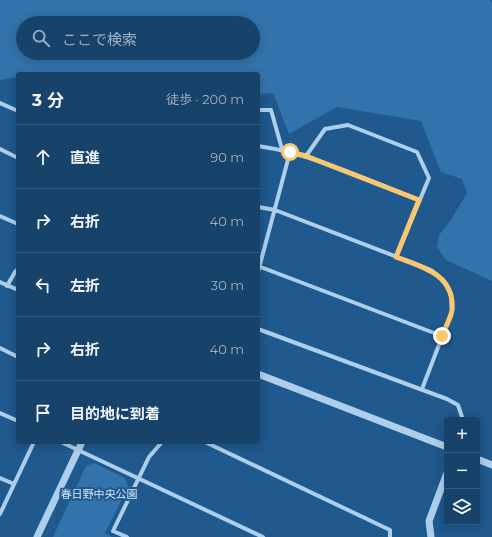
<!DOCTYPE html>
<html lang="ja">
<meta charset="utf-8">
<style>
body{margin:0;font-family:Montserrat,"Noto Sans JP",sans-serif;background:#204a70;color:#f1f3f6}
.controls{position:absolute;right:12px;bottom:12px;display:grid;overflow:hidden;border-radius:4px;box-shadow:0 2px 10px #0003}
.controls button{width:36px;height:36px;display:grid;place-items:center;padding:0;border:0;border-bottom:1px solid #365c7e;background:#17436a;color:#f1f3f6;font:20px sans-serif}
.stop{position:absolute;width:12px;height:12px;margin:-9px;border:3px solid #fac66e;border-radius:50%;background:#fff}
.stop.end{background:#fac66e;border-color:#fff;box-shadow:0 1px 4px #0008}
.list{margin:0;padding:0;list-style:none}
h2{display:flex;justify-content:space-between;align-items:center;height:52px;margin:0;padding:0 16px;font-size:17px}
h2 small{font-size:13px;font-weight:400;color:#9eb0c1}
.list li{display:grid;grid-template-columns:26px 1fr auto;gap:12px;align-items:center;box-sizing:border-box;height:64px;padding:0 16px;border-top:1px solid #365c7e}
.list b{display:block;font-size:15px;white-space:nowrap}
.list em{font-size:13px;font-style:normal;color:#9eb0c1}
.icon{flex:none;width:22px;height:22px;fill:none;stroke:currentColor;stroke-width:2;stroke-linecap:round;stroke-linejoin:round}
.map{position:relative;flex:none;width:492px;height:537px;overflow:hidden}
.search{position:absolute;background:#17436a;box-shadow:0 2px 10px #0003;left:16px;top:16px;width:244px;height:44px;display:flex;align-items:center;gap:10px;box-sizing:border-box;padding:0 14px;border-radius:22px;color:#9eb0c1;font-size:15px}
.panel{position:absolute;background:#17436a;box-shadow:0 2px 10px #0003;left:16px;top:72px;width:244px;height:372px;border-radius:4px}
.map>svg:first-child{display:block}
.green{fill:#3373ab;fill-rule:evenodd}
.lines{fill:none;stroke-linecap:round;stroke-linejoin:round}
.minor{stroke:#aecfec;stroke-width:4}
.tertiary{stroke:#aecfec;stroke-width:7}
.route{stroke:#fac66e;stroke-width:5}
.labels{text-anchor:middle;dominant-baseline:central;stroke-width:4;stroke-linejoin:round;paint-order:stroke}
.park-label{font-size:11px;fill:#d3e8f9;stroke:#1f598e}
</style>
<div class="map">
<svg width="492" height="537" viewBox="0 0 492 537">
<rect width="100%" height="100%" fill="#1f598e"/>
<path class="green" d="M0,0H490L492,2V281L446,260L437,247L439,235L451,220L467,193L462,179L441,172L421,121L337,107L289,134L273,93L258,94V74H18V77L0,80ZM23,23H253V53H23Z
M94,463L125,478L128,487L105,533L112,537H53L86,466Z"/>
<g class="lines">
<path class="minor" d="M0,103L18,111
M258,110H271L282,149
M258,146C313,154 367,180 419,200
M0,149L18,158
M306,156L325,129L348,125L417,152L429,178L396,257
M258,207L275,210L431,270L443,280L451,294L452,311L422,389
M0,216L18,224
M258,266L442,336
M258,272L290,152
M0,282L18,290
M7,286L15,272L18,269
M258,329L447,399L458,405L463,420
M0,348L18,357
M0,413L18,421
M61,442L263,537
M205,442L390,530V537
M0,478L14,484
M0,514L34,442
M127,537L113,531L149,457L162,442"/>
<path class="tertiary" d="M258,374L447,447
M477,459L492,465
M37,537L82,442
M431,537L429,521L447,473"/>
</g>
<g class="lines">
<path class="route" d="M290,152L306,156L419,200L396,257C422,267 455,274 452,310C451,318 445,328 442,336"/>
</g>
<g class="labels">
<g class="park-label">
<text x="99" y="494">春日野中央公園</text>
</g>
</g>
</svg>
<div class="controls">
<button>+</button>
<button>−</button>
<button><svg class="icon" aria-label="layers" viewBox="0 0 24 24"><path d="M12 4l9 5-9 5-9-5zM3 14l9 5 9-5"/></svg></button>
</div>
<div class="stop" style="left:290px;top:152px"></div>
<div class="stop end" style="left:442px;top:336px"></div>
<div class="search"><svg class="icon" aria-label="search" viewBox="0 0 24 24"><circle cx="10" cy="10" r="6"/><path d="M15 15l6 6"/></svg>ここで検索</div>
<section class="panel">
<h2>3 分<small>徒歩 · 200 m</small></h2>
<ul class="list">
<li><svg class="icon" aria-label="ahead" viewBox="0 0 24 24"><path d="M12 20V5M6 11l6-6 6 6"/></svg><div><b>直進</b></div><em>90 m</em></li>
<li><svg class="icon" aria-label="right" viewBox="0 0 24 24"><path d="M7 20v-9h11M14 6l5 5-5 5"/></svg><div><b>右折</b></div><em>40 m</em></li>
<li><svg class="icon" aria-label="left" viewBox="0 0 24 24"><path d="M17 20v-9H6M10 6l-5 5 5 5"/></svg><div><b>左折</b></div><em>30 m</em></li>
<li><svg class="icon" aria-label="right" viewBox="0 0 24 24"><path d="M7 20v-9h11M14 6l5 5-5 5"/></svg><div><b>右折</b></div><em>40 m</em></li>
<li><svg class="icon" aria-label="arrive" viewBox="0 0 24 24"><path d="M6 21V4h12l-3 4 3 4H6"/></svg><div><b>目的地に到着</b></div></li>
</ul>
</section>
</div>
